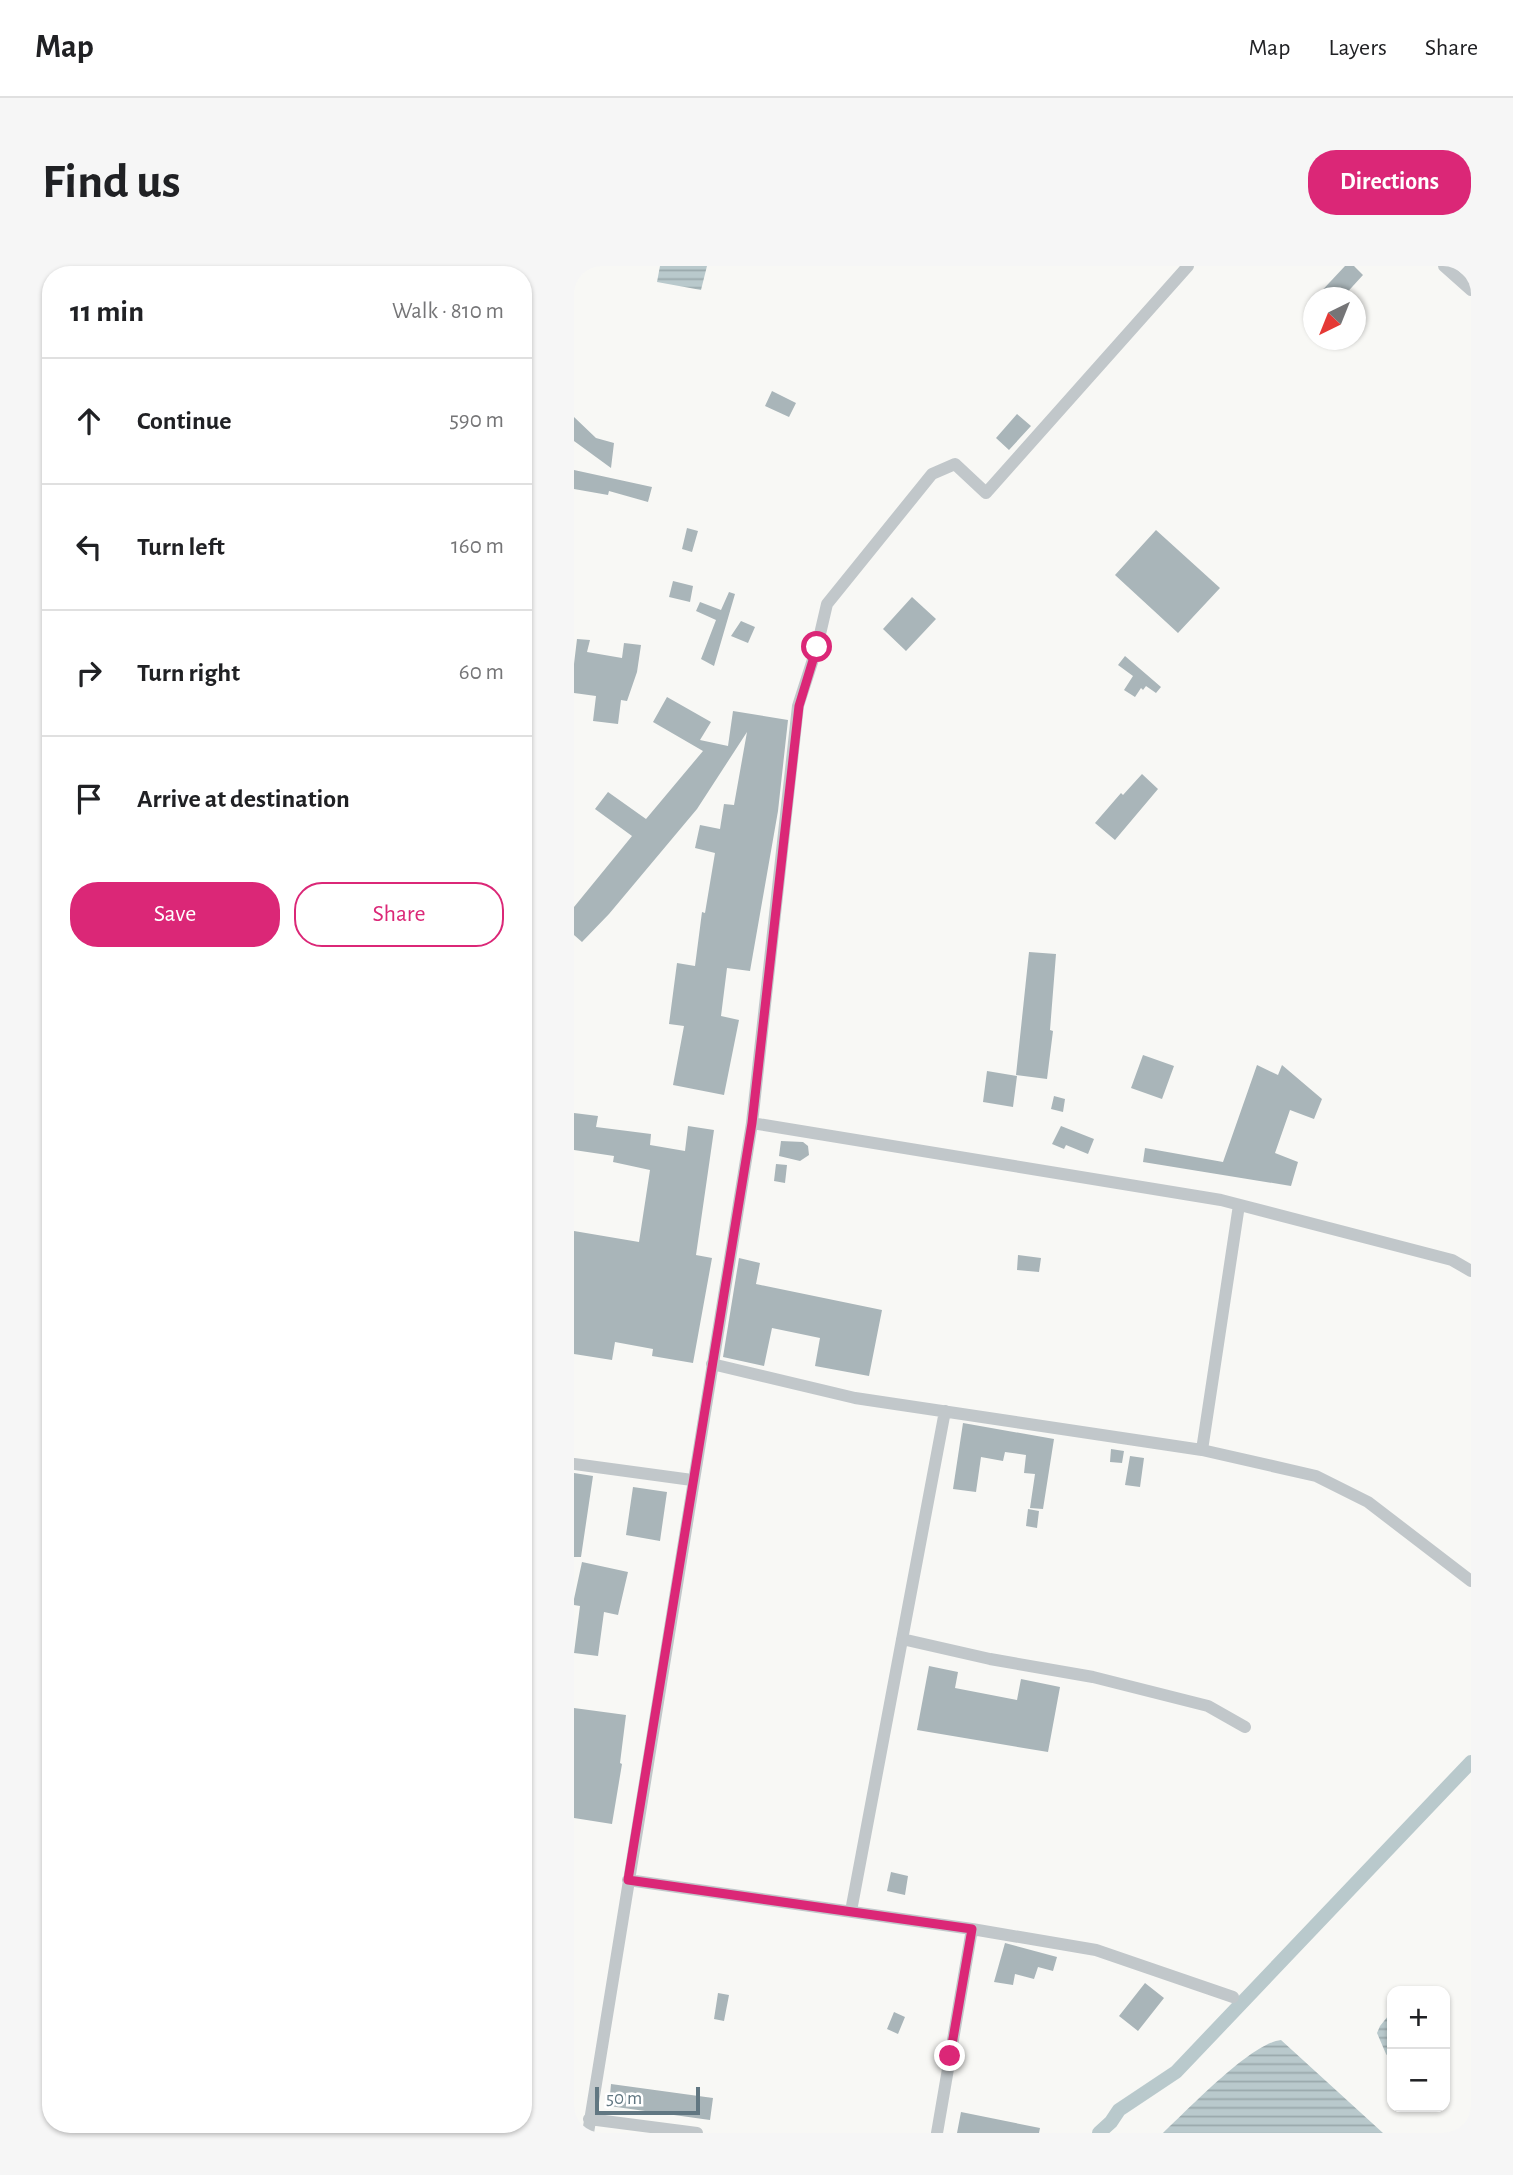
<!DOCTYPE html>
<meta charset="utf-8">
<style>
body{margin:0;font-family:"Alegreya Sans",sans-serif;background:#f6f6f6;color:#202124}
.controls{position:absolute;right:21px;bottom:21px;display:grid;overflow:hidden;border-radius:14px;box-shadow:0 2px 5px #0004}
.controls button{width:63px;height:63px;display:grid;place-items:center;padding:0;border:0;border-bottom:2px solid #e0e0e0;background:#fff;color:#202124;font:35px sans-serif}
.compass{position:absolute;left:729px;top:21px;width:63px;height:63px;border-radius:50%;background:#fff;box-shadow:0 2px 5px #0004;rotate:223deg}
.scale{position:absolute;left:21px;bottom:18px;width:105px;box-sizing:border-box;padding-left:7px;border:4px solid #617782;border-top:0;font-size:19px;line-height:24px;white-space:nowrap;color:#617782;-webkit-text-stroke:5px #fff;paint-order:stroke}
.stop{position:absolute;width:21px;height:21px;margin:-16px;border:5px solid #db2777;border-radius:50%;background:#fff}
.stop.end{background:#db2777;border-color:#fff;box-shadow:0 2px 7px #0008}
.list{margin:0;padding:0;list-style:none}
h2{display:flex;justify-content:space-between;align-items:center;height:91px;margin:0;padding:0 28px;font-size:30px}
h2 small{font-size:23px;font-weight:400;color:#757577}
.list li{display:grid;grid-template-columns:46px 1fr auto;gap:21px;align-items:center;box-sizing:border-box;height:126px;padding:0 28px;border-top:2px solid #e0e0e0}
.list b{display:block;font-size:26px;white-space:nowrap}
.list em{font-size:23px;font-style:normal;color:#757577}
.actions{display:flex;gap:14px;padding:21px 28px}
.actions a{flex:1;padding:16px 0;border:2px solid #db2777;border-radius:28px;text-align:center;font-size:24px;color:#db2777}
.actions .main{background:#db2777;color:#fff}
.icon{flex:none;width:38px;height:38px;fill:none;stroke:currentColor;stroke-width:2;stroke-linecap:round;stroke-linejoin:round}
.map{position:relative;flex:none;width:897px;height:1867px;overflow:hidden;border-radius:28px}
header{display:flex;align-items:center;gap:42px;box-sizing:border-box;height:98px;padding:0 35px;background:#fff;border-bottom:2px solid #e0e0e0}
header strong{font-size:33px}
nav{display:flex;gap:38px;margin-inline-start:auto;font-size:24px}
.intro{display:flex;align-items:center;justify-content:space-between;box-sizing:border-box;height:168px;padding:0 42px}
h1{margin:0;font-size:49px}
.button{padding:18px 32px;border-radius:28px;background:#db2777;color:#fff;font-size:24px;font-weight:700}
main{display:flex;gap:42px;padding:0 42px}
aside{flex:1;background:#fff;border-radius:28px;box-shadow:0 2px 5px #0004}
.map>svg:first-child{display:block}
.water{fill:url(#water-rules)}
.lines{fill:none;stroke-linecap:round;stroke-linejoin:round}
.canal{stroke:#b9c9cc;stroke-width:14}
.building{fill:#a9b5b9}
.street{stroke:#c1c7ca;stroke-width:12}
.route{stroke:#db2777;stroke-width:9}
</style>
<header>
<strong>Map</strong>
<nav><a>Map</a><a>Layers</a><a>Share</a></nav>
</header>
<div class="intro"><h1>Find us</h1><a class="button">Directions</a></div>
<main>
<aside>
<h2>11 min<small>Walk · 810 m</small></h2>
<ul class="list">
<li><svg class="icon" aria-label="ahead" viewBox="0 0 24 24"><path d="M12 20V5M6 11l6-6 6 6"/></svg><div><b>Continue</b></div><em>590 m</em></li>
<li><svg class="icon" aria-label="left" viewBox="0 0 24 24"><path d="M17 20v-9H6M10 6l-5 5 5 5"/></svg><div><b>Turn left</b></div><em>160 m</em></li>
<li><svg class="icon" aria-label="right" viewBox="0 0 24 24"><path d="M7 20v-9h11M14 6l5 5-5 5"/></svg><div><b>Turn right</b></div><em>60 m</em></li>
<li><svg class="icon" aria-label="arrive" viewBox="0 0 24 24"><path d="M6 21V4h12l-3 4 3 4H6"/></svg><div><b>Arrive at destination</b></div></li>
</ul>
<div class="actions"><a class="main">Save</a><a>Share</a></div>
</aside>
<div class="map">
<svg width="897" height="1867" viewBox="0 0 897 1867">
<defs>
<pattern id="water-rules" width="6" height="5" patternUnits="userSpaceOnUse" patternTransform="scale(1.75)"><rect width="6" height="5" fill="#b9c9cc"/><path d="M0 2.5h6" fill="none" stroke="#9aa8ab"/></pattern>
</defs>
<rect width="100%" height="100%" fill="#f8f8f5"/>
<path class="water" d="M86,0H133L127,24L83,16Z
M818,1745V1794L812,1788L803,1767L806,1760Z
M707,1774L809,1867H589C613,1845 677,1777 707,1774Z"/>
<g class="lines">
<path class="canal" d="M525,1867L537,1856L545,1844L602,1806L897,1496"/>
</g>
<path class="building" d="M771,0H780L789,9L768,32H741Z
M198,125L222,137L215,151L191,140Z
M443,148L457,160L435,184L422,172Z
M0,151L22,172L40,177L37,202L0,175Z
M0,204L78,221L74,236L35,225L34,229L0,223Z
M113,262L124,265L118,286L108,283Z
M582,264L646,322L604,367L541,309Z
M99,315L119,320L116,336L95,331Z
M155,326L161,328L140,400L127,393L142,354L122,345L126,336L147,344Z
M338,331L362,353L332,385L309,363Z
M167,355L181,361L174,377L157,370Z
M3,373L16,374L13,386L48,392L50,377L67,379L63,406L53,435L47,434L44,458L19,455L22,430L0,427V398Z
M551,390L587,421L582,427L572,420L569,424L567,422L561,431L550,424L559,410L544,399Z
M93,431L137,456L126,474L154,480L159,445L214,454L204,545L176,705L153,702L147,750L165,754L150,829L99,819L110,760L95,758L103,697L121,700L128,646L131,647L141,587L121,582L126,559L146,563L150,538L160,539L173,466L123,543L35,648L8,676L0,669V641L58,570L21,543L34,526L72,553L129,485L79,456Z
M568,508L584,523L541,574L521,557L547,527L549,529Z
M455,686L482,688L476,764L479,765L473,813L442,809Z
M569,789L600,800L588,833L557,822Z
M683,799L704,809L708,799L748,833L740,853L716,844L701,887L724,896L717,920L569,896L571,882L649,896Z
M413,805L443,810L439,841L409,836Z
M480,830L491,833L489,846L477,843Z
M0,847L24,850L22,861L77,868L76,879L111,885L114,860L140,864L122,989L138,992L119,1097L78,1090L79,1083L41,1076L38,1094L0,1088V965L65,976L76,904L39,896L40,890L0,884Z
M487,860L520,873L514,888L492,879L490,883L478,878Z
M207,875L229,876L234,880L235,889L226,895L205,890Z
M202,898L213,899L211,917L200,915Z
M444,989L467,992L465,1006L443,1004Z
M165,992L186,997L182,1018L308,1044L295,1110L241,1100L246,1072L198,1062L190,1100L149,1091Z
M389,1157L480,1173L469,1243L456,1242L461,1208L450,1207L452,1189L431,1186L429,1195L407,1191L402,1226L379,1223Z
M537,1183L550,1185L548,1197L536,1196Z
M556,1190L570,1192L566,1221L551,1219Z
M0,1207L19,1210L7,1291H0Z
M59,1221L93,1226L86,1275L52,1269Z
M454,1243L465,1245L463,1262L452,1260Z
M8,1296L54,1306L44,1349L30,1346L24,1390L0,1387L6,1340L0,1339V1333Z
M355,1400L384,1406L381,1422L443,1434L447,1413L486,1421L474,1486L343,1464Z
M0,1442L52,1449L46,1497L48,1498L38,1558L0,1552Z
M317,1606L334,1610L331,1629L313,1625Z
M431,1677L483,1691L479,1705L464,1701L460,1713L441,1708L439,1719L420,1716Z
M571,1717L590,1732L564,1765L545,1750Z
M144,1727L155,1729L150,1755L140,1753Z
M320,1746L331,1751L324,1768L313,1763Z
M37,1818L139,1832L136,1854L35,1840Z
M387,1846L466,1862L465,1867H383Z"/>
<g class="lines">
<path class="street" d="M614,0L412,227L381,198L358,208L253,338L243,381L224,440L178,857L647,934L878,994L897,1005
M870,0L897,24
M665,939L628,1184L742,1210L794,1236L897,1315
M138,1098L281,1132L628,1184
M0,1198L118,1214
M328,1373L416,1393L519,1411L634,1440L671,1461
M54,1614L398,1663L522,1684L659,1731
M277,1645L371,1145
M15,1853L123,1867
M14,1867L178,857
M363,1867L398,1663"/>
</g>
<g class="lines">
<path class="route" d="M243,381L225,440L178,857L54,1614L398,1663L376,1790"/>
</g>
</svg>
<div class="controls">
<button>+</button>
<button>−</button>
</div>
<svg class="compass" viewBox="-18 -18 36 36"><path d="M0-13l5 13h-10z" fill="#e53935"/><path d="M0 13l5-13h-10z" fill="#757577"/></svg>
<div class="scale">50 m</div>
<div class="stop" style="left:243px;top:381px"></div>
<div class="stop end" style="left:376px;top:1790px"></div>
</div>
</main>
